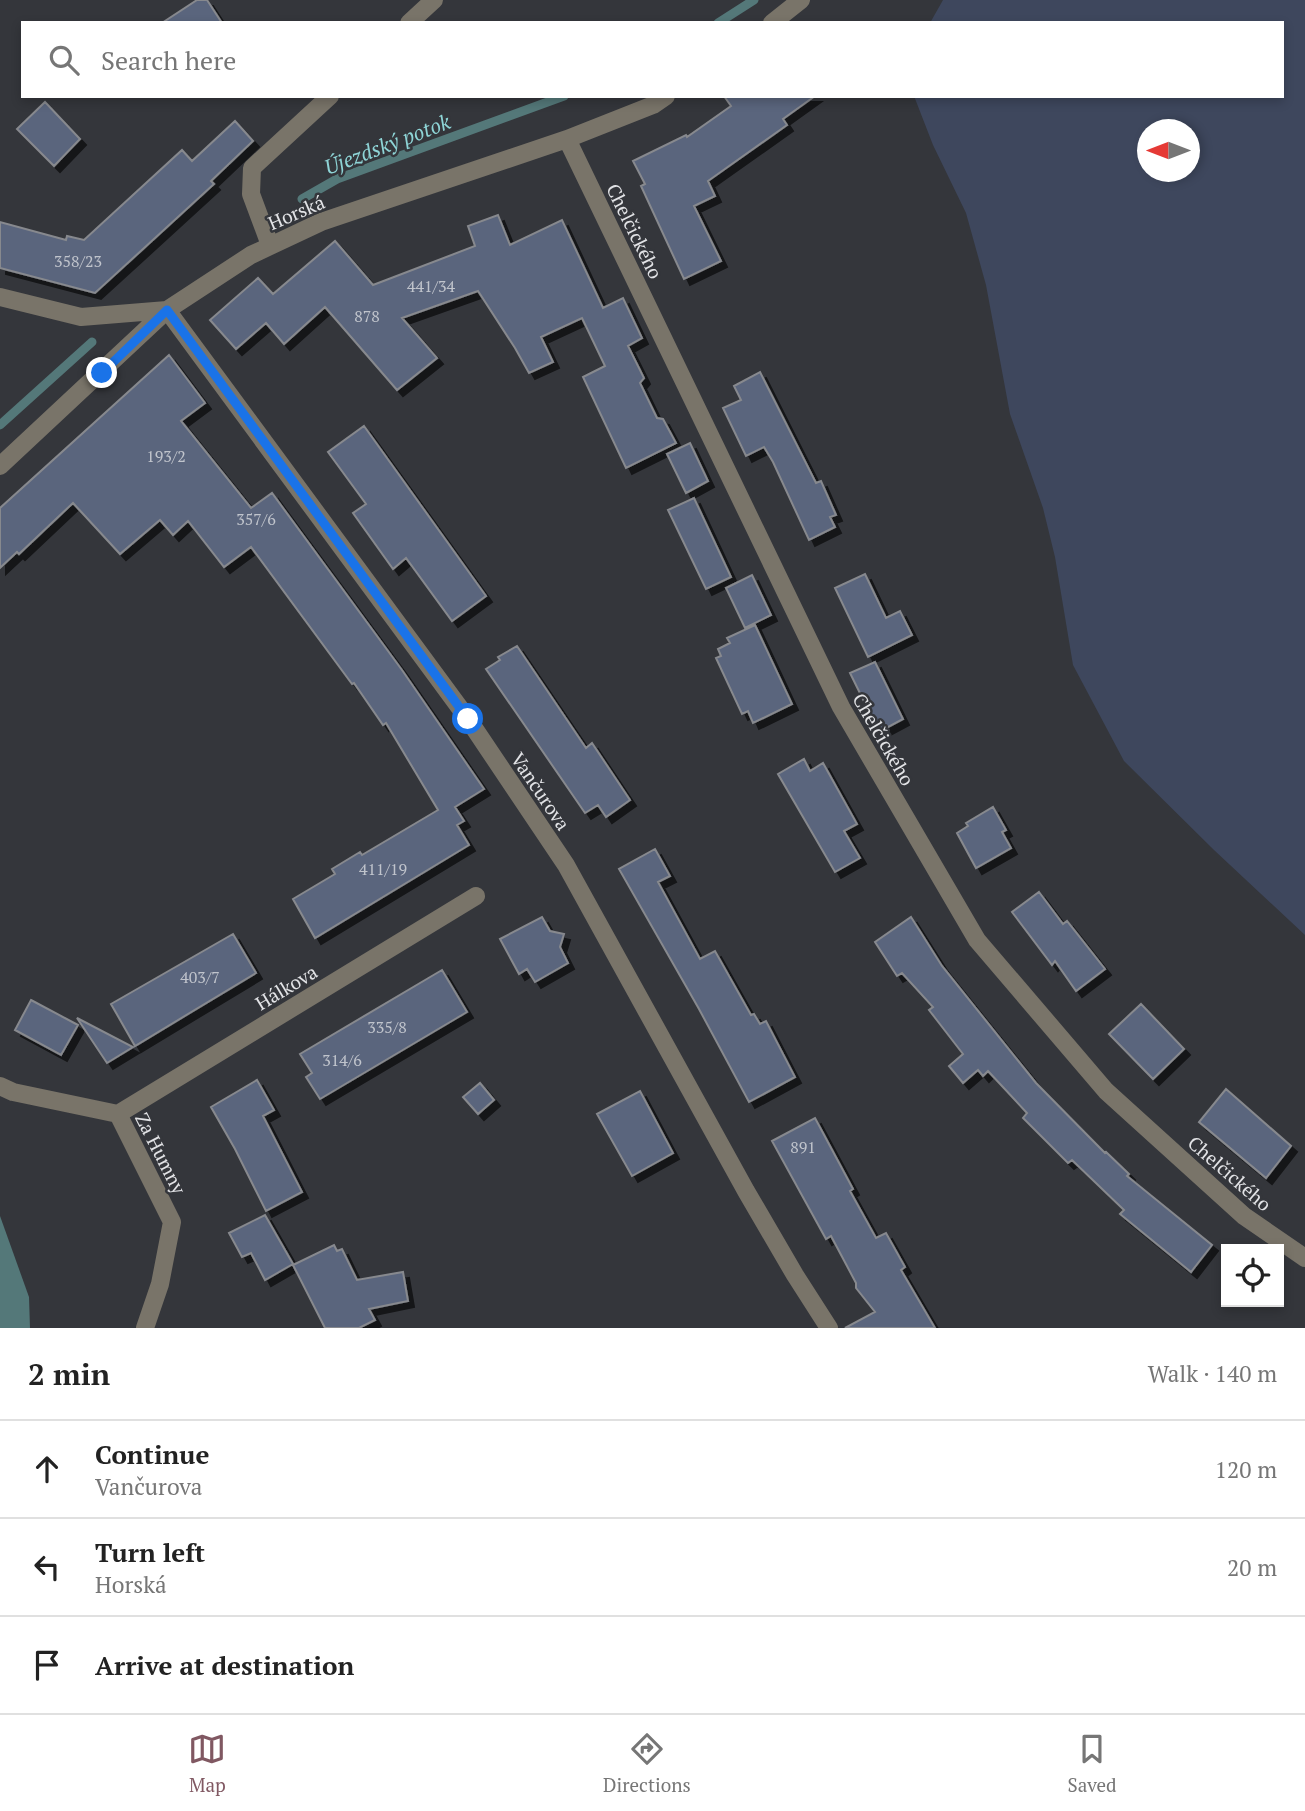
<!DOCTYPE html>
<meta charset="utf-8">
<style>
body{margin:0;font-family:"PT Serif",serif;background:#f6f6f6;color:#222}
.controls{position:absolute;right:21px;bottom:21px;display:grid;overflow:hidden;border-radius:0px;box-shadow:0 4px 10px #0003}
.controls button{width:63px;height:63px;display:grid;place-items:center;padding:0;border:0;border-bottom:2px solid #e0e0e0;background:#fff;color:#222;font:35px sans-serif}
.compass{position:absolute;left:1137px;top:119px;width:63px;height:63px;border-radius:50%;background:#fff;box-shadow:0 4px 10px #0003;rotate:270deg}
.stop{position:absolute;width:21px;height:21px;margin:-16px;border:5px solid #1a73e8;border-radius:50%;background:#fff}
.stop.end{background:#1a73e8;border-color:#fff;box-shadow:0 2px 7px #0008}
.list{margin:0;padding:0;list-style:none}
h2{display:flex;justify-content:space-between;align-items:center;height:91px;margin:0;padding:0 28px;font-size:30px}
h2 small{font-size:23px;font-weight:400;color:#767676}
.list li{display:grid;grid-template-columns:46px 1fr auto;gap:21px;align-items:center;box-sizing:border-box;height:98px;padding:0 28px;border-top:2px solid #e0e0e0}
.list b{display:block;font-size:26px;white-space:nowrap}
.list p{margin:0;font-size:23px;white-space:nowrap;color:#767676}
.list em{font-size:23px;font-style:normal;color:#767676}
.icon{flex:none;width:38px;height:38px;fill:none;stroke:currentColor;stroke-width:2;stroke-linecap:round;stroke-linejoin:round}
.map{position:relative;flex:none;width:1305px;height:1328px;overflow:hidden}
.search{position:absolute;background:#fff;box-shadow:0 4px 10px #0003;left:21px;right:21px;top:21px;height:77px;display:flex;align-items:center;gap:18px;box-sizing:border-box;padding:0 24px;border-radius:0px;color:#767676;font-size:26px}
.sheet{height:385px;background:#fff}
nav{display:flex;justify-content:space-around;align-items:center;box-sizing:border-box;height:98px;border-top:2px solid #e0e0e0;background:#fff;font-size:19px;color:#767676}
nav a{display:grid;justify-items:center;gap:4px}
nav .on{color:#805862}
.map>svg:first-child{display:block}
.green{fill:#3e475d;fill-rule:evenodd}
.water{fill:#547879}
.lines{fill:none;stroke-linecap:round;stroke-linejoin:round}
.stream{stroke:#547879;stroke-width:9}
.building{fill:#5a657d;stroke:#87898e;stroke-width:2;filter:url(#shadow)}
.minor{stroke:#797469;stroke-width:18}
.route{stroke:#1a73e8;stroke-width:9}
.labels{text-anchor:middle;dominant-baseline:central;stroke-width:5;stroke-linejoin:round;paint-order:stroke}
.number-label{font-size:16px;fill:#c0c4cc}
.street-label{font-size:19px;fill:#e2e3e6;stroke:#34363b}
.water-label{font-size:21px;font-style:italic;fill:#8ed4d6;stroke:#34363b}
</style>
<div class="map">
<svg width="1305" height="1328" viewBox="0 0 1305 1328">
<defs>
<filter id="shadow"><feDropShadow dx="6" dy="6" stdDeviation="0" flood-color="#0009"/></filter>
</defs>
<rect width="100%" height="100%" fill="#34363b"/>
<path class="green" d="M943,0H1305V935L1214,850L1124,761L1073,665L1055,557L1043,508L1010,414L986,285L966,213L933,145L914,96H1282V23H930ZM1148,130H1190V172H1148Z"/>
<path class="water" d="M0,1216L29,1297L30,1328H0Z"/>
<g class="lines">
<path class="stream" d="M718,23L754,0
M302,199L337,179L564,96
M0,425L92,342"/>
</g>
<path class="building" d="M197,0H207L222,23H162Z
M724,96H815L783,119L787,125L708,181L715,196L694,206L721,261L684,279L641,186L645,184L633,161L686,135L687,137L731,106Z
M45,102L80,139L54,166L17,129Z
M235,121L253,141L211,181L214,184L95,293L0,268V222L66,240L67,236L84,240L182,150L192,161Z
M498,215L510,245L562,220L603,308L623,298L642,338L628,346L644,378L640,383L657,418L663,419L676,443L626,468L583,377L605,366L582,318L541,337L553,362L529,373L515,348L478,291L402,318L437,358L397,390L325,307L284,344L266,323L236,349L210,320L258,278L273,294L335,241L373,285L475,246L468,226Z
M169,355L205,403L181,421L251,508L272,493L402,670L484,789L455,807L464,821L457,825L469,845L315,938L293,899L335,874L332,869L360,852L362,855L438,810L386,723L383,725L354,683L352,684L251,547L224,567L188,521L173,535L160,520L120,554L73,503L19,554L17,552L0,568V508Z
M760,372L816,483L821,481L836,515L830,517L835,527L809,540L773,462L764,447L746,456L723,408L741,400L734,386Z
M364,426L486,596L452,621L406,558L393,569L353,513L366,504L328,452Z
M690,443L708,481L686,493L667,454Z
M694,498L731,577L706,589L668,510Z
M865,574L886,618L900,611L912,635L868,657L835,588Z
M752,575L771,615L745,628L726,588Z
M755,625L792,704L753,723L748,711L742,714L716,658L721,656L718,649L730,643L727,638Z
M517,646L586,748L592,743L630,800L606,817L598,805L585,813L486,669L500,660L498,657Z
M875,662L903,719L879,732L850,673Z
M804,759L810,771L823,763L857,824L844,831L860,858L835,872L778,774Z
M993,807L1006,830L1002,832L1011,848L976,868L957,833L968,826L966,823Z
M655,849L670,876L658,882L700,959L715,951L751,1015L754,1014L760,1024L766,1021L795,1077L749,1102L699,1009L619,869Z
M1039,892L1063,924L1067,921L1105,969L1076,991L1055,961L1052,965L1012,912Z
M542,917L550,931L564,934L560,947L568,963L535,982L527,969L519,974L500,939Z
M911,917L942,966L1036,1083L1105,1153L1106,1152L1129,1174L1127,1176L1212,1245L1191,1272L1120,1214L1124,1210L1072,1160L1068,1163L1023,1118L1027,1113L988,1071L983,1076L978,1070L963,1083L949,1066L963,1054L929,1010L933,1007L902,973L897,976L875,942Z
M233,934L256,973L135,1046L111,1004Z
M442,970L467,1012L320,1099L306,1077L312,1073L300,1054Z
M31,1000L78,1025L61,1055L15,1030Z
M1141,1004L1184,1049L1153,1079L1109,1034Z
M77,1018L133,1047L107,1063Z
M257,1080L274,1110L263,1116L302,1192L266,1211L235,1149L211,1107Z
M480,1083L494,1100L478,1114L463,1097Z
M1226,1089L1291,1146L1266,1178L1199,1122Z
M640,1091L673,1153L632,1176L597,1114Z
M815,1118L853,1189L850,1191L876,1238L886,1233L905,1267L901,1270L935,1328H845L875,1312L856,1288V1283L831,1236L826,1239L772,1141Z
M265,1215L293,1264L265,1280L251,1253L242,1257L229,1233Z
M334,1245L337,1251L342,1249L357,1280L403,1272L408,1301L369,1309L375,1320L359,1328H325L293,1265Z"/>
<g class="lines">
<path class="minor" d="M409,23L434,0
M772,23L801,0
M567,139L841,707L977,940L1106,1091L1244,1216L1305,1258
M270,245L251,194L252,168L330,96
M0,297L81,317L167,310
M167,310L468,719L566,865L746,1191L795,1275L829,1328
M0,466L167,310L251,255L321,222L567,139L653,105L666,96
M0,1086L13,1092L118,1114L172,1222L160,1284L145,1328
M118,1114L476,896"/>
</g>
<g class="lines">
<path class="route" d="M102,373L167,310L468,719"/>
</g>
<g class="labels">
<g class="number-label">
<text x="78" y="261">358/23</text>
<text x="431" y="286">441/34</text>
<text x="367" y="316">878</text>
<text x="166" y="456">193/2</text>
<text x="256" y="519">357/6</text>
<text x="383" y="869">411/19</text>
<text x="200" y="977">403/7</text>
<text x="387" y="1027">335/8</text>
<text x="342" y="1060">314/6</text>
<text x="803" y="1147">891</text>
</g>
<g class="street-label">
<text transform="translate(296 212) rotate(-23)">Horská</text>
<text transform="translate(635 231) rotate(64)">Chelčického</text>
<text transform="translate(884 739) rotate(60)">Chelčického</text>
<text transform="translate(541 791) rotate(56)">Vančurova</text>
<text transform="translate(286 987) rotate(-31)">Hálkova</text>
<text transform="translate(161 1153) rotate(63)">Za Humny</text>
<text transform="translate(1230 1173) rotate(41)">Chelčického</text>
</g>
<g class="water-label">
<text transform="translate(387 144) rotate(-21)">Újezdský potok</text>
</g>
</g>
</svg>
<div class="controls">
<button><svg class="icon" aria-label="locate" viewBox="0 0 24 24"><circle cx="12" cy="12" r="6"/><path d="M12 2v4M12 18v4M2 12h4M18 12h4"/></svg></button>
</div>
<svg class="compass" viewBox="-18 -18 36 36"><path d="M0-13l5 13h-10z" fill="#e53935"/><path d="M0 13l5-13h-10z" fill="#767676"/></svg>
<div class="stop" style="left:468px;top:719px"></div>
<div class="stop end" style="left:102px;top:373px"></div>
<div class="search"><svg class="icon" aria-label="search" viewBox="0 0 24 24"><circle cx="10" cy="10" r="6"/><path d="M15 15l6 6"/></svg>Search here</div>
</div>
<section class="sheet">
<h2>2 min<small>Walk · 140 m</small></h2>
<ul class="list">
<li><svg class="icon" aria-label="ahead" viewBox="0 0 24 24"><path d="M12 20V5M6 11l6-6 6 6"/></svg><div><b>Continue</b><p>Vančurova</p></div><em>120 m</em></li>
<li><svg class="icon" aria-label="left" viewBox="0 0 24 24"><path d="M17 20v-9H6M10 6l-5 5 5 5"/></svg><div><b>Turn left</b><p>Horská</p></div><em>20 m</em></li>
<li><svg class="icon" aria-label="arrive" viewBox="0 0 24 24"><path d="M6 21V4h12l-3 4 3 4H6"/></svg><div><b>Arrive at destination</b></div></li>
</ul>
</section>
<nav>
<a class="on"><svg class="icon" aria-label="map" viewBox="0 0 24 24"><path d="M3 6l6-2 6 2 6-2v14l-6 2-6-2-6 2zM9 4v14M15 6v14"/></svg>Map</a>
<a><svg class="icon" aria-label="directions" viewBox="0 0 24 24"><path d="M12 3l9 9-9 9-9-9zM9 14v-3h6M13 9l2 2-2 2"/></svg>Directions</a>
<a><svg class="icon" aria-label="saved" viewBox="0 0 24 24"><path d="M7 4h10v16l-5-4-5 4z"/></svg>Saved</a>
</nav>
